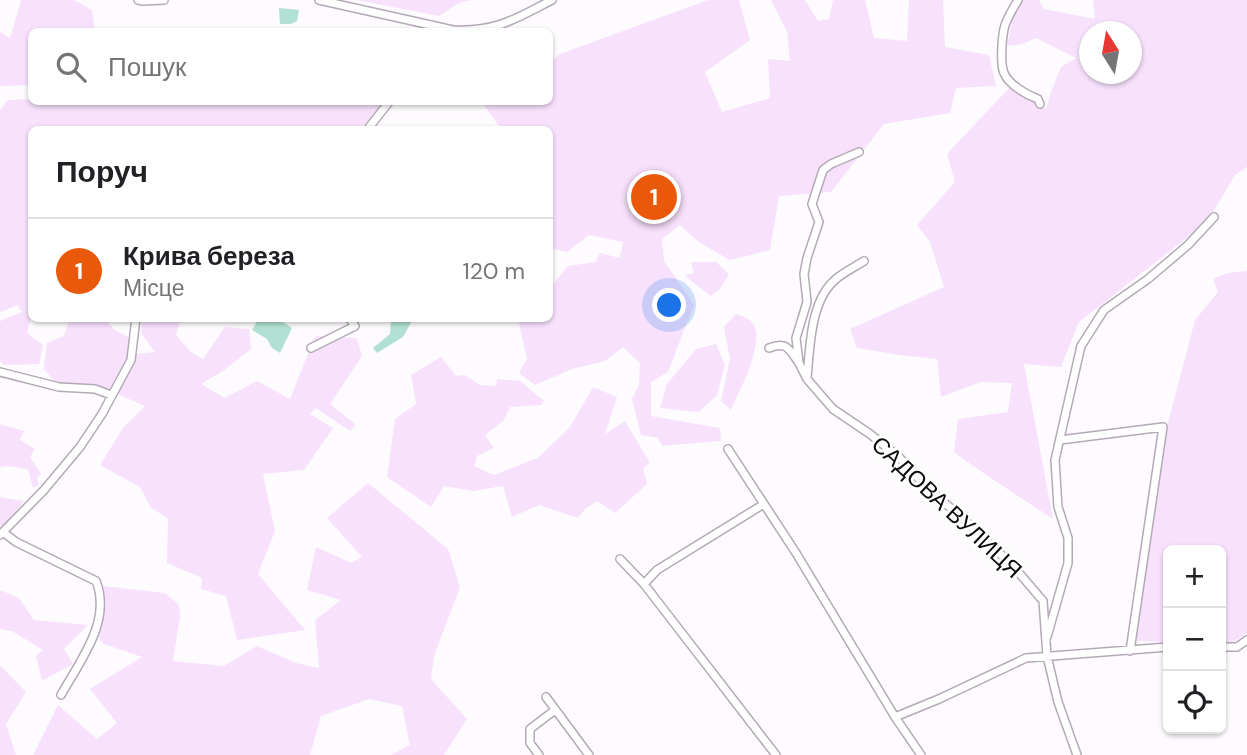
<!DOCTYPE html>
<html lang="uk">
<meta charset="utf-8">
<style>
body{margin:0;font-family:"DM Sans",sans-serif;background:#f2f2f2;color:#202124}
.controls{position:absolute;right:21px;bottom:21px;display:grid;overflow:hidden;border-radius:10px;box-shadow:0 2px 5px #0004}
.controls button{width:63px;height:63px;display:grid;place-items:center;padding:0;border:0;border-bottom:2px solid #e0e0e0;background:#fff;color:#202124;font:35px sans-serif}
.compass{position:absolute;left:1079px;top:21px;width:63px;height:63px;border-radius:50%;background:#fff;box-shadow:0 2px 5px #0004;rotate:349deg}
.you{position:absolute;left:670px;top:306px;width:24px;height:24px;margin:-18px;border:5px solid #fff;border-radius:50%;background:#1a73e8;box-shadow:0 0 0 10px #1a73e833}
.badge{display:grid;place-items:center;width:46px;height:46px;border-radius:50%;background:#ea580c;color:#fff;font-size:23px;font-weight:700}
.pin{position:absolute;translate:-50% -50%;border:4px solid #fff;box-shadow:0 2px 7px #0006}
.list{margin:0;padding:0;list-style:none}
h2{display:flex;justify-content:space-between;align-items:center;height:91px;margin:0;padding:0 28px;font-size:30px}
h2 small{font-size:23px;font-weight:400;color:#757577}
.list li{display:grid;grid-template-columns:46px 1fr auto;gap:21px;align-items:center;box-sizing:border-box;height:105px;padding:0 28px;border-top:2px solid #e0e0e0}
.list b{display:block;font-size:26px;white-space:nowrap}
.list p{margin:0;font-size:23px;white-space:nowrap;color:#757577}
.list em{font-size:23px;font-style:normal;color:#757577}
.icon{flex:none;width:38px;height:38px;fill:none;stroke:currentColor;stroke-width:2;stroke-linecap:round;stroke-linejoin:round}
.map{position:relative;flex:none;width:1247px;height:755px;overflow:hidden}
.search{position:absolute;background:#fff;box-shadow:0 2px 5px #0004;left:28px;top:28px;width:525px;height:77px;display:flex;align-items:center;gap:18px;box-sizing:border-box;padding:0 24px;border-radius:10px;color:#757577;font-size:26px}
.panel{position:absolute;background:#fff;box-shadow:0 2px 5px #0004;left:28px;top:126px;width:525px;height:196px;border-radius:10px}
.map>svg:first-child{display:block}
.green{fill:#f8e1fd;fill-rule:evenodd}
.water{fill:#b2e1d4}
.lines{fill:none;stroke-linecap:round;stroke-linejoin:round}
.minor-casing{stroke:#b4a9b6;stroke-width:10}
.minor{stroke:#fff;stroke-width:7}
.labels{text-anchor:middle;dominant-baseline:central;stroke-width:6;stroke-linejoin:round;paint-order:stroke}
.street-label{font-size:23px;fill:#0e0a0f;stroke:#fff}
</style>
<div class="map">
<svg width="1247" height="755" viewBox="0 0 1247 755">
<rect width="100%" height="100%" fill="#fdfbfd"/>
<path class="green" d="M21,0H74L92,10L95,31L32,32L31,85L0,86V32L10,38Z
M357,0H471L459,3L439,16Z
M708,0H739L750,40L705,72L722,112L770,98L768,59L790,61L787,32L771,0H805L818,21L829,19L833,0H865L874,38L907,41L909,0H943L945,47L989,55L996,86L956,88L950,113L884,124L831,192L779,196L770,250L730,260L700,243L680,225L662,239L664,261L694,305L668,372L651,382V416L720,428L721,441L662,446L658,438L641,435L632,399L639,385L640,363L623,347L605,361L572,369L535,385L519,373L527,359L519,323L523,319L550,318V288L568,266L595,262L600,253L620,258L623,242L589,235L567,252L550,248V130L501,129L482,102H550V62L560,54Z
M1022,0H1039L1044,9L1095,19L1093,0H1247V167L1235,175L1207,222L1079,322L1061,367L1024,364L1053,519C1020,497 986,476 954,452L958,419L1008,412L1012,383L981,382L941,397L937,359L900,355L857,348L850,329L944,287L930,242L917,225L955,182L947,154L1010,87L1046,109L1051,92L1061,67L1076,58L1036,38L1023,44L1007,46L1012,21ZM1090,32H1132V74H1090Z
M31,99L32,102H379L383,105L360,129L32,130V313L27,333L43,345L39,364L4,365L0,361V321L22,312L18,305L0,312V110L8,100Z
M691,262H716L729,274L720,289L711,296L691,281L685,275L694,273Z
M1247,271V633L1233,642H1221V550H1168V642L1136,641L1165,434L1195,320L1218,292L1213,279L1228,273Z
M736,314C741,316 748,318 751,321C768,338 739,392 731,410L721,401L730,359L724,327Z
M70,319H106L113,329L130,338L126,361L109,390L94,386L56,383L44,369L47,343L64,336Z
M142,319H181L176,335L191,352L203,359L225,327L249,329L251,349L223,371L201,384L225,398L257,381L290,399L315,336L357,338L362,356L330,404L356,425L350,431L316,408L310,414L333,428L304,470L263,474L275,531L258,574L305,630L237,640L226,596L201,589L202,578L167,563L168,518L151,508L140,487L100,465L123,428L145,406L115,393L135,354L155,352L141,333Z
M716,344L725,365L717,395L699,412L660,408L667,384L696,349Z
M441,357L456,376L465,375L480,385L496,386L497,379L520,381L544,401L541,405L510,407L504,420L485,435L494,448L477,456L474,466L494,475L538,458L570,427L593,387L617,397L605,434L625,421L650,463L643,468L647,484L615,513L597,501L585,509L578,518L539,505L512,517L503,486L473,491L444,486L431,507L387,477L395,419L416,404L411,375Z
M0,424L24,431L20,440L35,449L30,457L41,474L37,478L39,485L33,488L28,469L6,466L0,467Z
M368,483L448,549L460,587L434,656L431,679L467,719L444,755H391L410,745L402,706L369,699L321,716L310,755H33L58,705L97,739L117,723L90,689L142,657L104,644L96,635L106,606L103,586L165,593L179,605L180,617L173,661L224,666L257,646L296,663L319,668L315,620L341,600L307,590L316,547L351,563L362,557L327,518Z
M0,497L24,501L3,528L0,524Z
M0,590L19,598L34,620L88,625L64,649L73,664L42,681L36,656L43,650L12,631L0,629Z
M0,665L26,692L6,724L16,755H0Z"/>
<path class="water" d="M279,8L299,10L297,21L291,24H280Z
M259,318L278,319L292,328L280,353L272,348L267,339L252,330Z
M391,319H413L403,337L377,353L373,348L390,334Z"/>
<g class="lines">
<g class="minor-casing">
<path id="minor" d="M138,0L143,1L164,0
M319,0L453,30C496,32 515,19 552,0
M1018,0C1013,9 1006,19 1004,29C1002,39 1000,64 1004,73C1009,85 1027,95 1038,99L1040,104
M367,130L389,102
M859,152L831,164L823,170L812,204L819,222L807,258L804,274L807,302L796,338L799,363L807,379L833,409L870,434L900,458L925,486L968,523L1014,567L1043,601L1047,656L1058,702L1077,755
M311,348L355,326L349,318
M769,348C787,341 789,349 799,363
M0,372L59,387L95,389L111,395
M807,378C810,348 810,300 836,279C844,272 855,267 864,261
M1060,440L1163,427L1130,651
M728,449L796,553L895,717L921,755
M3,532L16,542L96,581C112,621 80,661 61,695
M0,535L44,490L80,447L102,414L131,360L136,318
M620,559L644,584L776,755
M644,584L657,570L764,504
M1047,637L1068,563V538L1058,507L1055,460L1081,346L1104,310L1148,279L1188,245L1214,217
M1221,647H1237L1247,640
M546,697L589,755
M895,717L939,699L1026,658L1168,647
M539,755L530,743V729L555,710"/>
</g>
<use href="#minor" class="minor"/>
</g>
<g class="labels">
<g class="street-label">
<text transform="translate(947 507) rotate(43)">САДОВА ВУЛИЦЯ</text>
</g>
</g>
</svg>
<div class="controls">
<button>+</button>
<button>−</button>
<button><svg class="icon" aria-label="locate" viewBox="0 0 24 24"><circle cx="12" cy="12" r="6"/><path d="M12 2v4M12 18v4M2 12h4M18 12h4"/></svg></button>
</div>
<svg class="compass" viewBox="-18 -18 36 36"><path d="M0-13l5 13h-10z" fill="#e53935"/><path d="M0 13l5-13h-10z" fill="#757577"/></svg>
<div class="you"></div>
<div class="pin badge" style="left:654px;top:197px">1</div>
<div class="search"><svg class="icon" aria-label="search" viewBox="0 0 24 24"><circle cx="10" cy="10" r="6"/><path d="M15 15l6 6"/></svg>Пошук</div>
<section class="panel">
<h2>Поруч<small></small></h2>
<ul class="list">
<li><span class="badge">1</span><div><b>Крива береза</b><p>Місце</p></div><em>120 m</em></li>
</ul>
</section>
</div>
